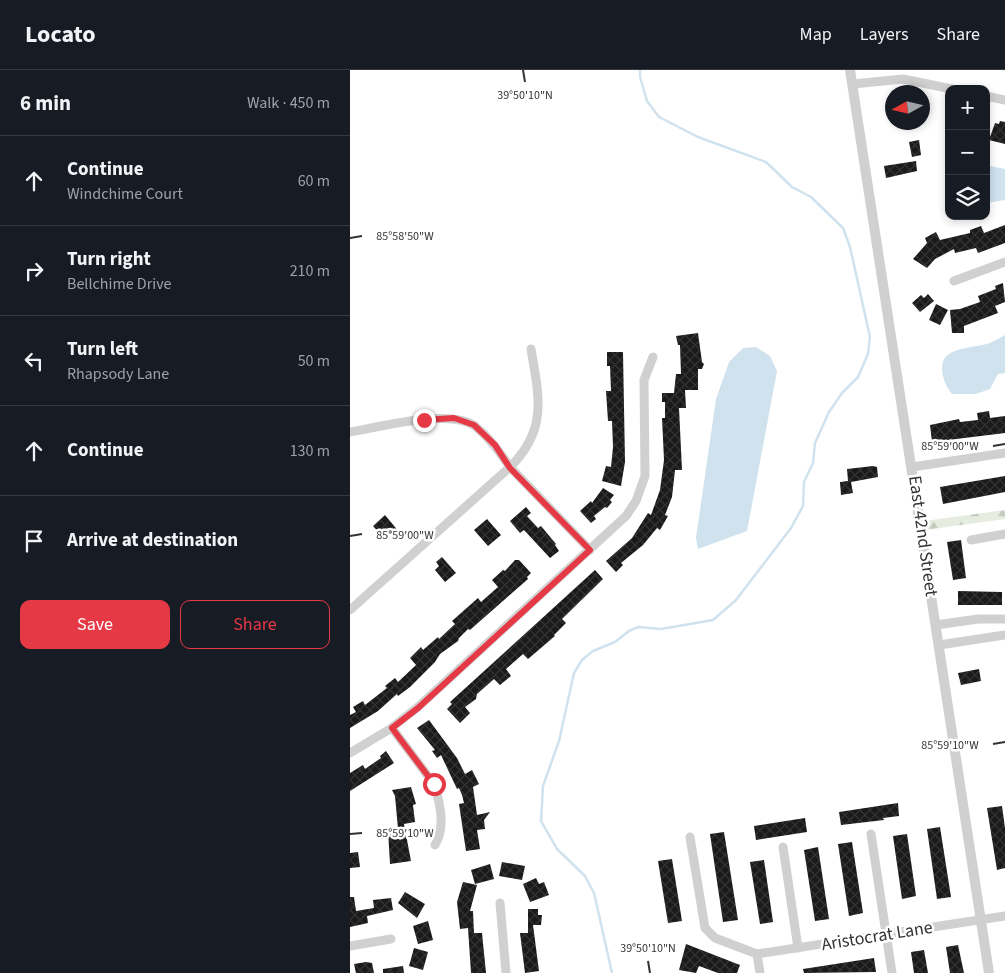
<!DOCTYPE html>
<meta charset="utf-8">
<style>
body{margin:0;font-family:"Source Sans 3",sans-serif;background:#242831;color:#f1f3f6}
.controls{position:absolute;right:15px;top:15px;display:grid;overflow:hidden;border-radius:10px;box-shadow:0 2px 8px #0003}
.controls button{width:45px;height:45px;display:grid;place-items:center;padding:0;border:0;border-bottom:1px solid #363941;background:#171b24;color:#f1f3f6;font:25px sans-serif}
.compass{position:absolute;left:535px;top:15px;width:45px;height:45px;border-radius:50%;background:#171b24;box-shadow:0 2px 8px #0003;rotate:262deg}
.stop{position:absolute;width:15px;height:15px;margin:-11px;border:4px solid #e63946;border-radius:50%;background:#fff}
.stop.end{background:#e63946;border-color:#fff;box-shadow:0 1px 5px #0008}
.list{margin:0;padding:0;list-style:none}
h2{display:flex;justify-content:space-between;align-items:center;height:65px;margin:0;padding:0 20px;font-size:21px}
h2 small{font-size:16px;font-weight:400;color:#9ea1a6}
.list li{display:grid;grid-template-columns:32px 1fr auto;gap:15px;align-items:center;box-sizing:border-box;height:90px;padding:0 20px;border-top:1px solid #363941}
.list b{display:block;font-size:19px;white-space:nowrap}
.list p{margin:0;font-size:16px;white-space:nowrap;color:#9ea1a6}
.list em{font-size:16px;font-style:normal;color:#9ea1a6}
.actions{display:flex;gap:10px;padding:15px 20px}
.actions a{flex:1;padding:11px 0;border:1px solid #e63946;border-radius:10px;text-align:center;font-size:18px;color:#e63946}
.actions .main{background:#e63946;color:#fff}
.icon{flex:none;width:28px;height:28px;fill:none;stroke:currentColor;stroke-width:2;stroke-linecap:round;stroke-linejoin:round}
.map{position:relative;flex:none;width:655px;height:903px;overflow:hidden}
header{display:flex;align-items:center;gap:30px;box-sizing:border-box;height:70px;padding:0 25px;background:#171b24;border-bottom:1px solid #363941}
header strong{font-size:24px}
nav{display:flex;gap:28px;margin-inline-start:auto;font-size:18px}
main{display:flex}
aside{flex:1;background:#171b24}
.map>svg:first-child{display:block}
.forest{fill:url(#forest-firs)}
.water{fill:#cfe2ee}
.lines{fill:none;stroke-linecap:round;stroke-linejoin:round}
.stream{stroke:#cfe2ee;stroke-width:2.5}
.building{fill:url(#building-cross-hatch)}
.minor{stroke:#d0d0d0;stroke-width:9}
.tertiary{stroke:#d0d0d0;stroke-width:10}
.route{stroke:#e63946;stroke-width:6}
.ticks{fill:none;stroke:#333;stroke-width:2}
.labels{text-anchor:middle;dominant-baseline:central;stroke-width:5;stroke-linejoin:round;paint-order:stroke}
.street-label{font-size:18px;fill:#333;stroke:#fff}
.ticks-label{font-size:12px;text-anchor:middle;fill:#333;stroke:#fff;stroke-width:5;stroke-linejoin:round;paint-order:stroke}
</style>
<header>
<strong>Locato</strong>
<nav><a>Map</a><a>Layers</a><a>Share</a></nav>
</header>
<main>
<aside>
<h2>6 min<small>Walk · 450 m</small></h2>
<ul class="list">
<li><svg class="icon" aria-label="ahead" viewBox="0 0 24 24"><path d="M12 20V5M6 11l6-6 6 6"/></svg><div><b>Continue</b><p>Windchime Court</p></div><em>60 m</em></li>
<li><svg class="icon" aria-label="right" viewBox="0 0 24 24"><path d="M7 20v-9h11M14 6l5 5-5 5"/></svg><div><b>Turn right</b><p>Bellchime Drive</p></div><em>210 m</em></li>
<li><svg class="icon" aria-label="left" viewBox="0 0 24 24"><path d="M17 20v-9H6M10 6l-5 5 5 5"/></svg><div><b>Turn left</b><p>Rhapsody Lane</p></div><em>50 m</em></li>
<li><svg class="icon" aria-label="ahead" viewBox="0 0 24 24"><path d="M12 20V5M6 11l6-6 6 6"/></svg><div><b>Continue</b></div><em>130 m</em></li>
<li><svg class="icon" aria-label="arrive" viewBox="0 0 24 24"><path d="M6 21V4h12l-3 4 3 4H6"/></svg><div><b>Arrive at destination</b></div></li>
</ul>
<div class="actions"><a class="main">Save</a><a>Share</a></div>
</aside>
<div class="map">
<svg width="655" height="903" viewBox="0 0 655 903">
<defs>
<pattern id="forest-firs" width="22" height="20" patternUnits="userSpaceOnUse" patternTransform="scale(1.25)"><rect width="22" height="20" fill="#e6ecdf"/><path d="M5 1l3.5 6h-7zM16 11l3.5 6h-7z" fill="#c6cbc0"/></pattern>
<pattern id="building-cross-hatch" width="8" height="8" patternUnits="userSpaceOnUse" patternTransform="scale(1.25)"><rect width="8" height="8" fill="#1a1a1a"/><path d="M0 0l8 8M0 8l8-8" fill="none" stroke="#333"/></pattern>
</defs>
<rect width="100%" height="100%" fill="#fff"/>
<path class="forest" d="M655,440V449L575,460L574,451Z"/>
<path class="water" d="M636,95L655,99V130L636,133Z
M655,265V303L648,304L640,319L626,324H602C597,318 595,313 593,306C586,277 617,279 637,274C643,272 649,268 655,265Z
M406,277L420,286L427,301L397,461L348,479L346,468L366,329L379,292L393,278Z"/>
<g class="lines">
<path class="stream" d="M262,903L244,823L235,806L207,779L191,751L193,716L209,671L224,603L232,590L243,581L265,572L279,561L288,557L311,559L363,550L386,530L441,458L453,436L454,412L463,393L465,373L479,342L492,323L508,307L518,284L520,267L500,177L493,158L461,127L442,117L416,92L348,67L309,47L297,31L290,7V0"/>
</g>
<path class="building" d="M650,51L655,52V74L639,70L645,53L649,54Z
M569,70L571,85L562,87L559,72Z
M566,91L567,101L536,108L534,96Z
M655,155V173L628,183L626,178L605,183L604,179L585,189L577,198L563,189L577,173L575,168L586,162L590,170L620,163V160L631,156L634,163Z
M653,213L655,232L645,236L648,243L614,256V263H602L600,240L610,239L630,232L628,226L646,219L645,216Z
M578,224L584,231L570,242L562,233L571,225L574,228Z
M586,234L598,240L590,255L579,250Z
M348,263L352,292L354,294L352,299H348V320H335L336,338H329L332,400H325L322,427L315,445L318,446L310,460L307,458L293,475L271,493L273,495L266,502L256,491L282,468L298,443L301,445L310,420L314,390L312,348H315V332H312V323H324L326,304H331L330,275H328L326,266Z
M257,282H273L275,392L271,416L252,411L256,396L261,397L263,377L262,351H258L256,321H261L260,296H257Z
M639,341L640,348L655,346V363L582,372L580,355L609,349L610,352L628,350L627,343Z
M523,396L527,397L528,407L501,412L503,423L491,425L490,412L498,411L497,399Z
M655,406V422L593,434L590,417Z
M253,418L264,425L260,430L262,432L257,438L255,437L244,446L246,449L241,453L230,441L241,431L242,433Z
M176,437L181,443L177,446L188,458L191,456L206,474L205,475L209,481L200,488L174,460L170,463L160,451Z
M35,445L50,463L44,469L39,464L34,468L23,456Z
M137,449L151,465L138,476L124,460Z
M611,470L616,508L603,510L597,472Z
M92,487L106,503L95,512L85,500L89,496L86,492Z
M165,490H169L181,503L177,507L178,509L120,560L118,559L109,568L108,571L90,584L85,592L60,617L48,626L47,624L28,641L0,658V645L6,642L3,637L13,631L15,635L37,618L35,616L45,608L48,612L66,595L60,588L71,577L73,580L88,567L89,569L105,554L102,551L128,528L131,532L148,517L142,510L153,500L155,501Z
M245,500L253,509L212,549L216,553L204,565L205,566L178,589L173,584L156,599L161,606L150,615L144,609L127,624L126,629L115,637L120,643L110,653L97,639L102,634L100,632Z
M608,521L652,522V535H608Z
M629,599L631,611L611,615L608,603Z
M79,650L107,688L115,704L122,700L129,714L123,717L127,745L140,742L134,750L135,759L127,760L130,779L116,781L109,734L114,733L112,725L109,718L107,719L91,685L87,688L82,681L85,680L67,658Z
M36,681L44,693L0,721V703L13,695L15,699L31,688L30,686Z
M61,717L66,734L63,735L65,752L54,754L61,791L40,794L38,761L48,759L45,726L42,720Z
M548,733L549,746L533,748L534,750L491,755L489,742Z
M652,736L655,758V798L647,800L637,738Z
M455,748L457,762L406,770L404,756Z
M590,757L601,827L587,829L577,759Z
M374,762L388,850L373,852L360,764Z
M557,764L566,826L552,829L543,766Z
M502,772L513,843L499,846L488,774Z
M468,777L479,849L465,851L454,780Z
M8,782L10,797L0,798V783Z
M322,789L332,851L318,853L308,791Z
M414,790L423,852L410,854L400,792Z
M152,792L175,796L172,810L149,806Z
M140,794L144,809L125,814L121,800Z
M186,808L189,814L194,812L199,825L180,832L173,814Z
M113,812L127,815L120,841H123L124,863H132L136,903H121L118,858L110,859L107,832Z
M55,822L75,834L67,848L48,833Z
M0,827H4L6,841L24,838L23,830L41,828L43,840L17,846L18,853L0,857Z
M178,839H188V845H192L191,855H183L189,901L175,903L170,863H178Z
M78,851L83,870L68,874L63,856Z
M336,874L390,895L387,903H368L349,896L346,903L329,900Z
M608,875L614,903H600L596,877Z
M64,878L78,882L73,900L59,896Z
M574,880L578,903H564L561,882Z
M524,888L526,902L454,903L453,899Z
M16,892L22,893L24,903H6L4,894Z
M53,896L54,903H33V899Z"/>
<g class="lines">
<path class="minor" d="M503,14L553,9L602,19
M636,26L655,30
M604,211L655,192
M0,362C30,357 100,338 125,356C140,368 150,383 160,397C198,360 189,326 181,279
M562,397L655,383
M621,470L655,464
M0,540L160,397L240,480
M586,555L628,549H655
M589,575L655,565
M42,658L84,714C90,733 96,757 85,775
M0,683L40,659L68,637L276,446L286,431L295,406L294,310L303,287
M521,764L542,903
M340,767L355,858L365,868L407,884L655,846
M433,777L448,878
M150,833L156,903
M0,876L41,869
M407,884L410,903"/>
<path class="tertiary" d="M500,0L639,903"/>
</g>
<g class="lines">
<path class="route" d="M74,350L104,348L124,355L145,375L160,398L240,480L68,638L42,658L84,714"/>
</g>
<path class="ticks" d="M173,0L175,12M0,168L12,166M643,376L655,374M0,466L12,464M643,674L655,672M0,764L12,763M298,891L300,903"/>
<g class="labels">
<g class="street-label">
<text transform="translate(573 466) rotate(82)">East 42nd Street</text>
<text transform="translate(527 866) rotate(-9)">Aristocrat Lane</text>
</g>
</g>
<g class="ticks-label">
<text x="175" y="29">39°50'10"N</text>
<text x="55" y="170">85°58'50"W</text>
<text x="600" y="380">85°59'00"W</text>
<text x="55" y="469">85°59'00"W</text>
<text x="600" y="679">85°59'10"W</text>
<text x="55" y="767">85°59'10"W</text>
<text x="298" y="882">39°50'10"N</text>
</g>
</svg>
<div class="controls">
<button>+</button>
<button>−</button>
<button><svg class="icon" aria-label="layers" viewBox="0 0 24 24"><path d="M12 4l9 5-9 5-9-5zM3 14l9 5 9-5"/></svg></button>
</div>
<svg class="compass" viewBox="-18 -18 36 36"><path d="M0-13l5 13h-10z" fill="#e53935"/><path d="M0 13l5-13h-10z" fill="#9ea1a6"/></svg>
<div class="stop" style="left:84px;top:714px"></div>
<div class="stop end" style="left:74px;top:350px"></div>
</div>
</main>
